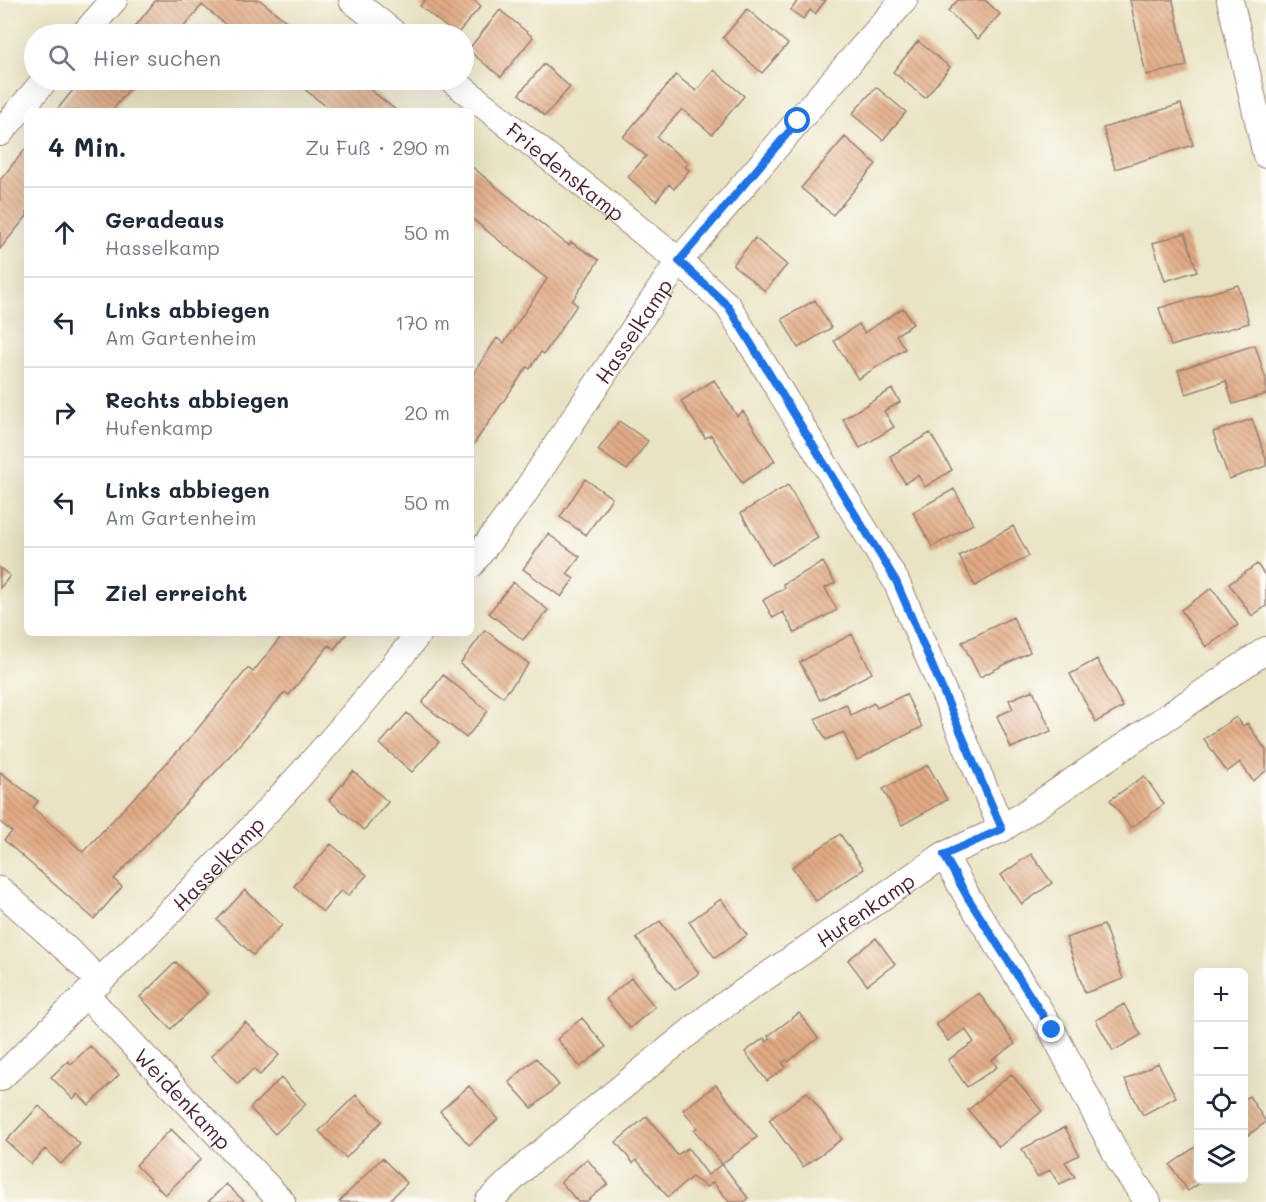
<!DOCTYPE html>
<html lang="de">
<meta charset="utf-8">
<style>
body{margin:0;font-family:Mali,sans-serif;background:#f6f6f7;color:#1f2937}
.controls{position:absolute;right:18px;bottom:18px;display:grid;overflow:hidden;border-radius:9px;box-shadow:0 6px 24px #0002}
.controls button{width:54px;height:54px;display:grid;place-items:center;padding:0;border:0;border-bottom:2px solid #e0e1e3;background:#fff;color:#1f2937;font:30px sans-serif}
.stop{position:absolute;width:18px;height:18px;margin:-14px;border:4px solid #1a73e8;border-radius:50%;background:#fff}
.stop.end{background:#1a73e8;border-color:#fff;box-shadow:0 2px 6px #0008}
.list{margin:0;padding:0;list-style:none}
h2{display:flex;justify-content:space-between;align-items:center;height:78px;margin:0;padding:0 24px;font-size:26px}
h2 small{font-size:20px;font-weight:400;color:#747a83}
.list li{display:grid;grid-template-columns:39px 1fr auto;gap:18px;align-items:center;box-sizing:border-box;height:90px;padding:0 24px;border-top:2px solid #e0e1e3}
.list b{display:block;font-size:22px;white-space:nowrap}
.list p{margin:0;font-size:20px;white-space:nowrap;color:#747a83}
.list em{font-size:20px;font-style:normal;color:#747a83}
.icon{flex:none;width:33px;height:33px;fill:none;stroke:currentColor;stroke-width:2;stroke-linecap:round;stroke-linejoin:round}
.map{position:relative;flex:none;width:1266px;height:1202px;overflow:hidden}
.search{position:absolute;background:#fff;box-shadow:0 6px 24px #0002;left:24px;top:24px;width:450px;height:66px;display:flex;align-items:center;gap:15px;box-sizing:border-box;padding:0 21px;border-radius:33px;color:#747a83;font-size:22px}
.panel{position:absolute;background:#fff;box-shadow:0 6px 24px #0002;left:24px;top:108px;width:450px;height:528px;border-radius:9px}
.map>svg:first-child{display:block}
.building{fill:url(#building-back-hatch)}
.lines{fill:none;stroke-linecap:round;stroke-linejoin:round}
.minor-casing{stroke:#9a8176;stroke-width:28}
.minor{stroke:#fff;stroke-width:26}
.route{stroke:#1a73e8;stroke-width:8}
.labels{text-anchor:middle;dominant-baseline:central;stroke-width:4.5;stroke-linejoin:round;paint-order:stroke}
.street-label{font-size:21px;fill:#4a1f2b;stroke:#fdfcf7}
</style>
<div class="map">
<svg width="1266" height="1202" viewBox="0 0 1266 1202">
<defs>
<pattern id="building-back-hatch" width="6" height="6" patternUnits="userSpaceOnUse" patternTransform="scale(1.5)"><rect width="6" height="6" fill="#e2ac84"/><path d="M-1 5l2 2M0 0l6 6M5-1l2 2" fill="none" stroke="#b98b6c"/></pattern>
</defs>
<rect width="100%" height="100%" fill="#fdfcf7"/>
<filter id="ink" filterUnits="userSpaceOnUse"><feTurbulence type="fractalNoise" baseFrequency=".0167" numOctaves="2"/><feDisplacementMap in="SourceGraphic" scale="12" xChannelSelector="R" yChannelSelector="G"/><feConvolveMatrix kernelMatrix="1 2 1 2 8 2 1 2 1" color-interpolation-filters="sRGB"/></filter>
<filter id="wash" filterUnits="userSpaceOnUse"><feTurbulence type="fractalNoise" baseFrequency=".008" numOctaves="4" result="noise"/><feDisplacementMap in="SourceGraphic" scale="24" xChannelSelector="R" yChannelSelector="G"/><feGaussianBlur stdDeviation="1.35" result="paint"/><feColorMatrix in="noise" values="0 0 0 0 0 0 0 0 0 0 0 0 0 0 0 0 0 1.4 0 .05"/><feComposite in="paint" operator="in"/></filter>
<g filter="url(#wash)">
<rect width="100%" height="100%" fill="#e9e3c2"/>
<g id="blocks">
<path class="building" d="M156,0H260L302,34H237L202,5L178,34H139L140,33L134,28Z
M425,0H474L481,6L457,34H455L420,6Z
M798,0H826L815,14L810,10L803,19L791,10Z
M958,0H985L1000,14L978,39L948,11Z
M1130,0H1173L1187,66L1146,75Z
M747,9L788,44L762,73L723,38Z
M500,10L533,37L501,77L468,50Z
M918,41L950,67L925,98L893,72Z
M544,64L570,87L545,116L519,94Z
M714,70L744,96L712,134L682,109L657,137L688,163L685,167L689,170L674,189L669,184L656,201L628,177L646,156L623,137L676,75L696,91Z
M81,80H137L112,111H56Z
M293,80H358L397,111H332Z
M876,87L906,112L883,140L852,114Z
M1181,104L1193,145L1115,169L1103,128Z
M845,137L876,164L833,215L801,188Z
M27,147V216L0,249V180Z
M471,166L564,242L569,245L571,242L599,260L572,301L577,305L544,354L541,352L530,369L527,367L471,448V377L497,338L504,343L547,279L471,218Z
M1185,233L1197,271L1165,281L1153,243Z
M755,238L787,265L765,291L733,265Z
M1238,285L1249,323L1171,346L1159,308Z
M815,300L831,328L798,348L782,319Z
M903,308L913,324L896,335L905,349L858,379L834,341L859,324L864,333Z
M1255,345L1266,379V394L1233,404L1226,381L1186,394L1178,370Z
M714,380L737,416L743,411L775,461L742,483L711,435L705,438L681,401Z
M892,389L900,402L884,411L894,427L860,448L843,419Z
M1252,419L1266,459V466L1229,479L1213,432Z
M619,421L648,441L627,470L598,450Z
M930,433L952,470L925,487L918,475L905,483L890,456Z
M585,479L612,498L586,535L560,517Z
M788,485L818,538L771,565L741,513Z
M954,489L973,524L932,547L913,512Z
M1013,526L1029,556L975,586L959,556Z
M548,534L580,557L567,574L574,579L561,597L523,569Z
M823,562L835,583L825,588L837,610L795,633L783,612L773,618L763,600L785,588L783,584Z
M1257,564L1266,577V606L1252,616L1229,584Z
M0,568L10,576L0,588Z
M513,582L548,610L523,640L489,613Z
M1212,588L1238,625L1206,647L1181,610Z
M1013,617L1030,652L980,677L962,642Z
M485,630L529,664L503,697L460,664Z
M284,633H347L334,649L329,645L289,695L285,692L221,766L114,879L122,887L94,919L4,840L12,832L0,822V772L38,801L33,808L83,852L190,738L248,668L253,672Z
M852,634L872,673L820,700L800,662Z
M1097,659L1123,707L1096,722L1070,674Z
M443,675L488,711L466,738L422,703Z
M1033,690L1051,731L1011,748L997,716L1013,709L1009,700Z
M906,694L922,727L857,760L843,732L826,740L815,719L846,704L851,715L874,703L877,708Z
M407,713L439,742L412,772L380,744Z
M1236,717L1243,726L1247,723L1266,750V771L1253,781L1240,762L1227,772L1204,739Z
M928,765L947,800L902,825L883,789Z
M353,771L388,802L364,830L329,800Z
M1144,776L1164,804L1131,828L1110,800Z
M840,834L864,869L816,901L792,867Z
M331,844L367,875L348,896L341,890L323,912L294,886Z
M1031,854L1052,883L1022,904L1001,875Z
M245,890L282,925L253,955L217,920Z
M721,899L747,935L715,958L689,922Z
M660,921L699,973L675,990L636,938Z
M1104,925L1123,979L1085,993L1066,938Z
M876,938L895,964L867,985L848,960Z
M176,962L207,994L171,1029L140,997Z
M631,978L655,1007L630,1028L606,999Z
M979,993L1015,1044L992,1060L997,1067L967,1087L948,1060L974,1042L965,1029L948,1041L936,1024Z
M1124,1004L1141,1035L1113,1051L1096,1020Z
M799,1013L818,1038L788,1062L786,1060L782,1063L786,1067L767,1081L745,1052L764,1038L767,1042L770,1039L768,1036Z
M582,1018L606,1047L580,1067L557,1039Z
M245,1022L279,1055L260,1075L253,1069L238,1084L211,1056Z
M90,1046L119,1075L89,1105L78,1094L73,1099L51,1077L68,1061L71,1064Z
M536,1058L559,1085L532,1108L509,1082Z
M1158,1063L1176,1097L1143,1115L1125,1080Z
M1011,1074L1042,1111L999,1147L968,1110Z
M281,1078L306,1104L275,1134L250,1108Z
M716,1085L757,1137L722,1164L694,1130L697,1128L683,1110Z
M469,1086L498,1119L469,1145L440,1111Z
M807,1092L842,1139L803,1167L769,1120Z
M356,1095L382,1121L346,1158L319,1131Z
M1249,1096L1266,1122L1244,1138V1099Z
M39,1106L80,1144L61,1164L45,1149L31,1164L6,1141Z
M647,1116L677,1155L688,1148L708,1175L722,1164L748,1198L744,1202H729L713,1182L707,1187L692,1177L668,1197L637,1160L633,1163L616,1142Z
M1065,1127L1079,1155L1065,1162L1075,1177L1059,1184L1050,1170L1037,1177L1022,1149Z
M171,1129L201,1159L165,1195L136,1165Z
M1198,1145V1180H1204L1188,1191L1170,1165Z
M382,1158L407,1183L388,1202H339Z
M587,1159L608,1184L586,1202H578L561,1182Z
M226,1184L245,1202H208Z"/>
</g>
</g>
<g filter="url(#ink)">
<use href="#blocks" fill-opacity="0" stroke="#9a8176" stroke-width="1.5"/>
<g class="lines">
<g class="minor-casing">
<g id="minor">
<path d="M352,0L395,34"/>
<path d="M1230,0L1266,155"/>
<path d="M84,34L114,0"/>
<path id="s1" d="M452,80L679,261L728,306L896,581L1002,829"/>
<path d="M0,133L45,80"/>
<path id="s2" d="M471,565L520,500L679,261L798,121L904,0"/>
<path d="M944,855L968,898L1052,1030L1121,1163L1148,1202"/>
<path d="M0,890L73,955L100,982"/>
<path id="s3" d="M86,995L282,1202"/>
<path id="s4" d="M0,1078C146,937 295,795 419,633"/>
<path id="s5" d="M488,1202L531,1161L717,1010L944,855L1002,829L1266,650"/>
</g>
</g>
<use href="#minor" class="minor"/>
</g>
</g>
<g class="lines" filter="url(#ink)">
<path class="route" d="M798,121L679,261L728,306L896,581L1002,829L944,855L968,898L1052,1030"/>
</g>
<g class="labels">
<g class="street-label">
<text stroke="none"><textPath href="#s1" startOffset="146">Friedenskamp</textPath></text>
<text stroke="none"><textPath href="#s2" startOffset="285">Hasselkamp</textPath></text>
<text stroke="none"><textPath href="#s4" startOffset="306">Hasselkamp</textPath></text>
<text stroke="none"><textPath href="#s5" startOffset="478">Hufenkamp</textPath></text>
<text stroke="none"><textPath href="#s3" startOffset="142">Weidenkamp</textPath></text>
</g>
</g>
</svg>
<div class="controls">
<button>+</button>
<button>−</button>
<button><svg class="icon" aria-label="locate" viewBox="0 0 24 24"><circle cx="12" cy="12" r="6"/><path d="M12 2v4M12 18v4M2 12h4M18 12h4"/></svg></button>
<button><svg class="icon" aria-label="layers" viewBox="0 0 24 24"><path d="M12 4l9 5-9 5-9-5zM3 14l9 5 9-5"/></svg></button>
</div>
<div class="stop" style="left:798px;top:121px"></div>
<div class="stop end" style="left:1052px;top:1030px"></div>
<div class="search"><svg class="icon" aria-label="search" viewBox="0 0 24 24"><circle cx="10" cy="10" r="6"/><path d="M15 15l6 6"/></svg>Hier suchen</div>
<section class="panel">
<h2>4 Min.<small>Zu Fuß · 290 m</small></h2>
<ul class="list">
<li><svg class="icon" aria-label="ahead" viewBox="0 0 24 24"><path d="M12 20V5M6 11l6-6 6 6"/></svg><div><b>Geradeaus</b><p>Hasselkamp</p></div><em>50 m</em></li>
<li><svg class="icon" aria-label="left" viewBox="0 0 24 24"><path d="M17 20v-9H6M10 6l-5 5 5 5"/></svg><div><b>Links abbiegen</b><p>Am Gartenheim</p></div><em>170 m</em></li>
<li><svg class="icon" aria-label="right" viewBox="0 0 24 24"><path d="M7 20v-9h11M14 6l5 5-5 5"/></svg><div><b>Rechts abbiegen</b><p>Hufenkamp</p></div><em>20 m</em></li>
<li><svg class="icon" aria-label="left" viewBox="0 0 24 24"><path d="M17 20v-9H6M10 6l-5 5 5 5"/></svg><div><b>Links abbiegen</b><p>Am Gartenheim</p></div><em>50 m</em></li>
<li><svg class="icon" aria-label="arrive" viewBox="0 0 24 24"><path d="M6 21V4h12l-3 4 3 4H6"/></svg><div><b>Ziel erreicht</b></div></li>
</ul>
</section>
</div>
